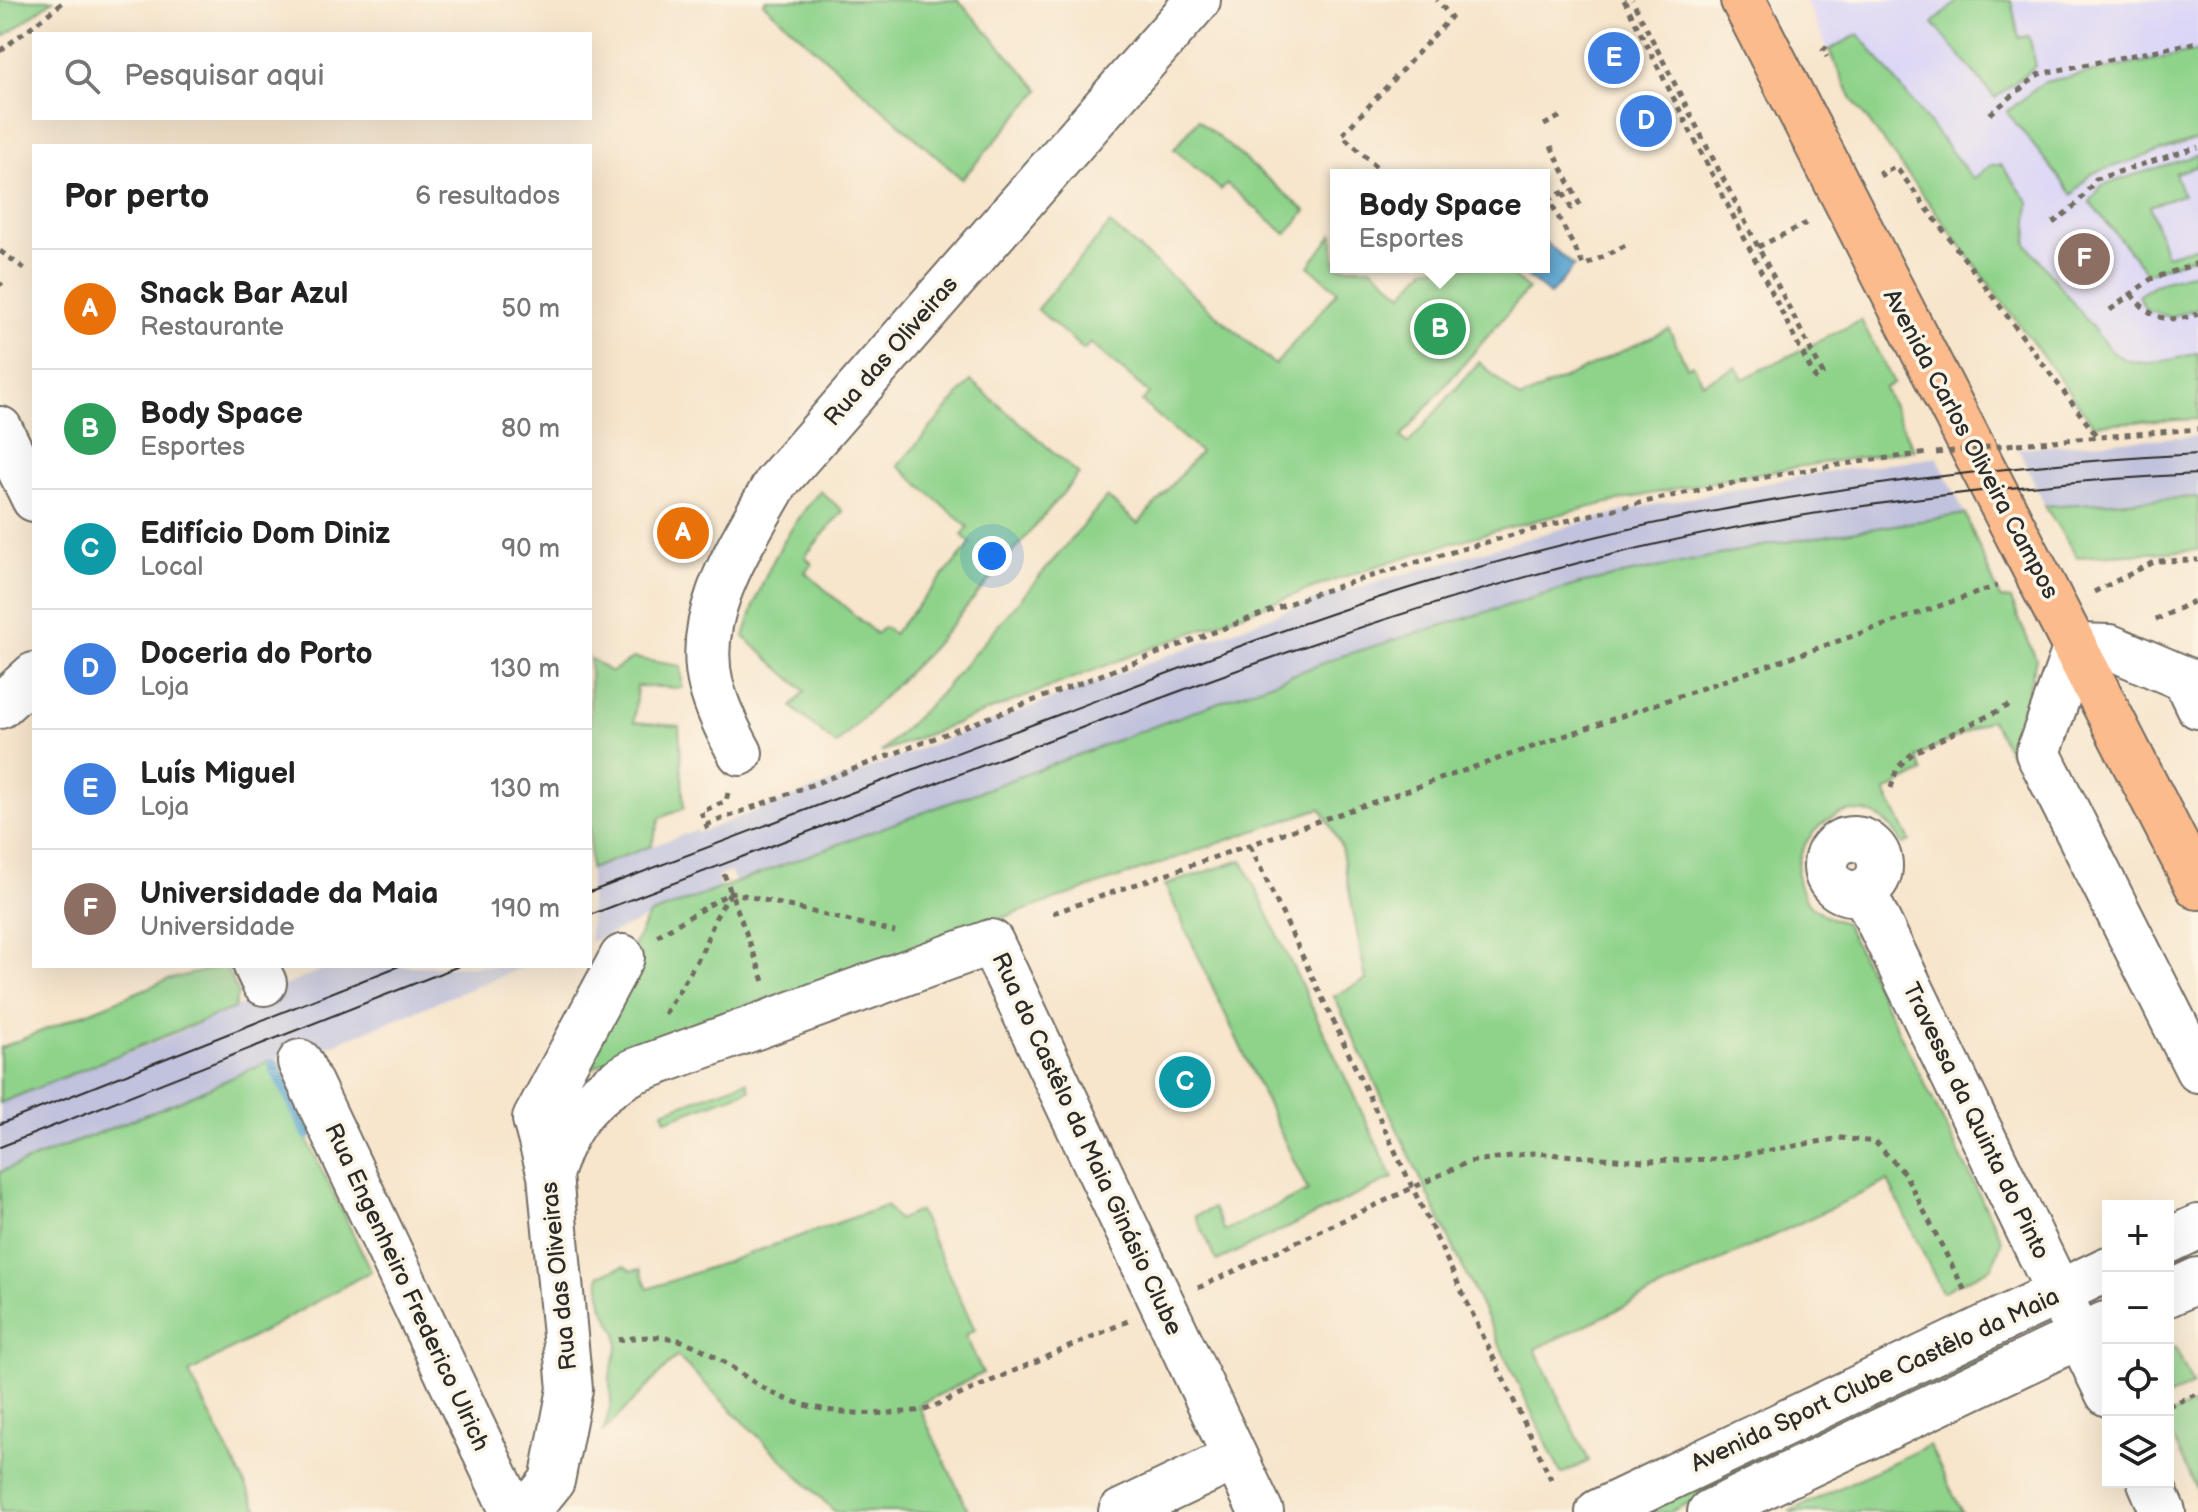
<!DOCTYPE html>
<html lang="pt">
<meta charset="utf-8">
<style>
body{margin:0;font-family:"Balsamiq Sans",sans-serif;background:#f2f2f2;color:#222}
.controls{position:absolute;right:24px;bottom:24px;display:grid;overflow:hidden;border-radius:0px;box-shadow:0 8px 32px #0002}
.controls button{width:72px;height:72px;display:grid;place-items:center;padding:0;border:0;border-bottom:2px solid #e0e0e0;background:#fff;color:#222;font:40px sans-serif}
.you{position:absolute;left:992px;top:556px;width:28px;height:28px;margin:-20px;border:6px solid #fff;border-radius:50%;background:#1a73e8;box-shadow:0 0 0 12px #1a73e833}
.badge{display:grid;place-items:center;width:52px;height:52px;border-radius:50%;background:#ea580c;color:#fff;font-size:26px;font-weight:700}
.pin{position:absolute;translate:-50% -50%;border:4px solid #fff;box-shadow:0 2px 8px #0006}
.popup{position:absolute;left:1330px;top:169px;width:220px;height:104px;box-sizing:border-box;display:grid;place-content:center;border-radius:0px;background:#fff;filter:drop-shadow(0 2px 6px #0005);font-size:26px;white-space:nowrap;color:#767676}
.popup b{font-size:30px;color:#222}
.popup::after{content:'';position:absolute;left:50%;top:100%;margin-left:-16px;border:16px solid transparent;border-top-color:#fff}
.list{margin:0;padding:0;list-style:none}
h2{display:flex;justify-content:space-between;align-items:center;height:104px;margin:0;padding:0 32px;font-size:34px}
h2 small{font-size:26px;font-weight:400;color:#767676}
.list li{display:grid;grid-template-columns:52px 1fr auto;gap:24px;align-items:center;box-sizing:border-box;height:120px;padding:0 32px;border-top:2px solid #e0e0e0}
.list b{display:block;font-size:30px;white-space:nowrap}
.list p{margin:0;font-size:26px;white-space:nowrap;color:#767676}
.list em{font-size:26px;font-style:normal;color:#767676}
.icon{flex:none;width:44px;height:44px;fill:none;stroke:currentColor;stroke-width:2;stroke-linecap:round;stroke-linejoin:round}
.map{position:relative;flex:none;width:2198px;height:1512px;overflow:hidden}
.search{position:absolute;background:#fff;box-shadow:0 8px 32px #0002;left:32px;top:32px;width:560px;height:88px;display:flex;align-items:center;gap:20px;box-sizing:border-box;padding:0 28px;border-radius:0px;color:#767676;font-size:30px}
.panel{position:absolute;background:#fff;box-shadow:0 8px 32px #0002;left:32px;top:144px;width:560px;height:824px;border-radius:0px}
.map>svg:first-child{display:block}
.built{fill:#dbd6f7}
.industrial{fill:#c1c2dd}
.green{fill:#8fd38b;stroke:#5d7f5b;stroke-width:2}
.water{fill:#57a1cf;stroke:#41667d;stroke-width:2}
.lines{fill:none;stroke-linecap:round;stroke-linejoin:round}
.stream{stroke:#57a1cf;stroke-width:12}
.minor-casing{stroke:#726c63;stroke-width:48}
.major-casing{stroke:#726c63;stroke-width:48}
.path{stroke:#726c63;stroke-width:5;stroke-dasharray:6 6;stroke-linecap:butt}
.minor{stroke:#fff;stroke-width:44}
.major{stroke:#fbbb8c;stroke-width:44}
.tram{stroke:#2b2b2b;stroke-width:2}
.path-bridge{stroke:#726c63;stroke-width:5;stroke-dasharray:6 6;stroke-linecap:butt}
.labels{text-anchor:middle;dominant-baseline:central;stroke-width:7;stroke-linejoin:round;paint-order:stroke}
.street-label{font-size:24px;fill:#2b2b2b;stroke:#fcf5e5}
</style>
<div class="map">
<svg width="2198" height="1512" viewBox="0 0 2198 1512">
<rect width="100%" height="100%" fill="#fcf5e5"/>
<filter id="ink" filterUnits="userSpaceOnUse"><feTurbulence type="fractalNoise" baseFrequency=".0125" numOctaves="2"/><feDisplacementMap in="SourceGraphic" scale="16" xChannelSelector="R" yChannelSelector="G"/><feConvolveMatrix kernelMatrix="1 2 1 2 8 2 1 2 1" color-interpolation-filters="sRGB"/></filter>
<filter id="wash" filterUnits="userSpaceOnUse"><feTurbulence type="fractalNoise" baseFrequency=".006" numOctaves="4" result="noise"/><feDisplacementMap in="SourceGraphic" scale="32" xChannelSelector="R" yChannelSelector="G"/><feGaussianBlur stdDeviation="1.8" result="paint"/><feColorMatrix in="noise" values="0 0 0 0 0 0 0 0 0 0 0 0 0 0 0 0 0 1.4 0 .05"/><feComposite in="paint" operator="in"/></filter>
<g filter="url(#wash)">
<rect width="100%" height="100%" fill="#f7e5cc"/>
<path class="built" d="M1805,0H2198V419L2093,424L1852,99Z"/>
<path class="industrial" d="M2198,436V497L2045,506L2018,448Z
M1937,457L1965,514L1773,544L1579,584L1345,655L735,882L731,872L724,874L717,877L720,888L590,942V869L696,830L698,833L1317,599L1623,511L1818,473Z
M330,966H526L319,1050L315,1042L177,1102L0,1172V1103L175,1034Z"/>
<path class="green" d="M0,0H53L5,36L0,30Z
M766,0H958L1040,90L962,179L763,3Z
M1959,0H2011L2019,38L2029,36L2036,66L1995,98L1933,23Z
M1859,34L1973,179L1991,165H2001L2029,202L2027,244L2110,350C2136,373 2167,360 2198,353V419L2093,424L1852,99L1829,50Z
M2198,51V139L2090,174L2073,195L2007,112L2044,82Z
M1198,120L1306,211L1286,234L1227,184L1221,190L1174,149Z
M2198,155V166L2175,173L2183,195L2150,206L2166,255L2198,246V255L2147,273L2090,202L2102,185Z
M1110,224L1275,365L1338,291L1309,266L1333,234L1336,267H1371L1403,294L1427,267H1502L1528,289L1401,437L1408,444L1479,362L1520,399L1669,329L1687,367L1693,364L1703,383L1736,367L1743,379L1861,320L1894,383L1884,388L1914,450C1710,476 1504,519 1310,589C1166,641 1024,698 881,752L939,695L1107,497L1138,524L1200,452L1142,402L1149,393L1090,343L1084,350L1037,309Z
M2198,271V308L2170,317L2146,310L2138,296L2155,284Z
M971,381L1079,474L931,649L836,745L792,707L805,691L744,637C760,581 782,535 820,491L843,511L805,556L812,564L805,572L876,634L884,627L893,634L971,544L962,535L968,527L898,466Z
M2198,497V550L2077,557L2045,506Z
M1965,514L2000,598L2011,600L2036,659L2011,756L1991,719L1917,757L1923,772L1885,792L1910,841L1903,844C1847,747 1733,892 1845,923L2002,1240L1992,1267L1942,1292L1888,1181L1535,1349L1589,1461L1561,1474L1334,996L1366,980L1341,846L1321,808L631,1046L590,1070L546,1119L649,915L1345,655L1579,584L1773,544Z
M590,658L611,672L633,658L681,666L682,688L637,686L634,722L679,726L684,808L660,818L651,846L590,869Z
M1242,860L1393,1178L1217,1261L1195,1216L1213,1208L1224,1231L1308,1191L1165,885Z
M225,966L238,993L234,1008L0,1103V1048L167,980Z
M269,1061L371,1271L189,1373L259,1512H0V1172L177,1102Z
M747,1081L750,1090L666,1120L663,1111Z
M886,1206L898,1220L919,1211L975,1330L965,1335L983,1373L918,1405L969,1512H835L677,1356L604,1431L611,1403L610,1375L618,1345L617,1333L602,1305L599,1275L624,1266L632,1271L640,1269L648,1289Z
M1993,1345L1999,1356L1670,1512H1639Z
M2175,1347L2193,1385L2168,1397V1350Z
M2198,1402V1492L2168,1428V1416Z
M1929,1445L1962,1512H1789Z"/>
<path class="water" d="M1544,241L1574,266L1550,295L1520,270L1544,267Z"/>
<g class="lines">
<path class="stream" d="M274,1065L308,1134"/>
</g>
</g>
<g filter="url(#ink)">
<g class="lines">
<g class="minor-casing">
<path id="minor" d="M0,429L34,499
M0,706L34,675
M2198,706L2185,679L2110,647L2076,646L2038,753L2198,1070
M740,753C728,731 717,709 711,685C693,613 743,542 776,483L1198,0
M1826 866a27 27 0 1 1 54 0a27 27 0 1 1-54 0Z
M1864,892L2108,1394
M256,966L264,983
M300,1062L513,1512
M550,1175C565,1125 587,1097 634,1071L991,942L1261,1512
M2168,1241L2198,1227
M2168,1294L2198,1280
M2150,1482L2163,1512
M527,1512L552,1481L570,1389L550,1175L535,1119L622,957
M1121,1512L1235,1458
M1598,1512L2108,1269
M1710,1512L2105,1324"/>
</g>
<g class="major-casing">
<path id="major" d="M1743,0L2198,887"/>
</g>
<path class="path" d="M1624,0L1815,378L1823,374L1632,0
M1827,46L1823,50L1827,57
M0,51L66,0
M1990,114L2039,74L2198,42
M1544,125L1561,116
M1551,146L1579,203L1571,208L1563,192
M1385,175L1342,135L1451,17L1437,0
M1883,177L1881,173L1896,167L2096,435
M1564,192L1549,199L1584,266L1626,245
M2053,223L2078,203L2096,179L2198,147
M1758,247L1811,221
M0,251L25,269
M0,283L2,286
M2131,294C2151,319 2167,324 2198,314
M2110,310L2151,279L2198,263
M2017,444L2198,429
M2094,592L2156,561L2198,560
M2156,620L2198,599
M1891,788L1897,768L1913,753L2012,704
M706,825L1314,594C1515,530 1719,476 1930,453
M708,829L701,812L726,801L728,793
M1250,846L1551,1479
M724,874L764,981
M1053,913L1997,586
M657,936L731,892L895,932
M665,1014L701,954L716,917L730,893
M1198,1288L1468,1162L1533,1153L1644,1161L1718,1159L1841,1138L1875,1142L1905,1174L1965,1291
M618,1340C639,1337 663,1334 685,1342C725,1356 755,1391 798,1403C840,1416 881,1415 925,1410L1128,1321
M2168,1406L2197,1394"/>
<use href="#minor" class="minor"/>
<use href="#major" class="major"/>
<path class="tram" d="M590,892C748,832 905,772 1063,713C1181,668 1299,622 1419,585C1672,506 1935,468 2198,454
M590,915C734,860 879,805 1023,750C1209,679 1396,609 1590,560C1787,510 1995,484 2198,474
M0,1124L399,966
M0,1147L459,966"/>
<path class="path-bridge" d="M1936,453L2016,444"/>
</g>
</g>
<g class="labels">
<g class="street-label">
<text transform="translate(891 351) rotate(-49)">Rua das Oliveiras</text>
<text transform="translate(1971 444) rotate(62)">Avenida Carlos Oliveira Campos</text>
<text transform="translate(1976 1121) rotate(64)">Travessa da Quinta do Pinto</text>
<text transform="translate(1087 1144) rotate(65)">Rua do Castêlo da Maia Ginásio Clube</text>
<text transform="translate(559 1276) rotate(-96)">Rua das Oliveiras</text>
<text transform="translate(407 1287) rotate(65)">Rua Engenheiro Frederico Ulrich</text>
<text transform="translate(1875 1380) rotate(-25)">Avenida Sport Clube Castêlo da Maia</text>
</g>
</g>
</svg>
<div class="controls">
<button>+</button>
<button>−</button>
<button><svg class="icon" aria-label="locate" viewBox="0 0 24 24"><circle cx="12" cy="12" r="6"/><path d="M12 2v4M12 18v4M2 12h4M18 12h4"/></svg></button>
<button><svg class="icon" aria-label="layers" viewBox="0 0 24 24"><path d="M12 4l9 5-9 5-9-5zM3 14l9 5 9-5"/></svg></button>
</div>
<div class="you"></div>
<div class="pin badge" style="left:683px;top:533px;background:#e8710a">A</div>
<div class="pin badge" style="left:1440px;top:329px;background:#2e9e5b">B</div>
<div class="popup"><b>Body Space</b>Esportes</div>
<div class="pin badge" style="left:1185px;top:1082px;background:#0f9aa8">C</div>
<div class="pin badge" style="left:1646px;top:121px;background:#3f7fe0">D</div>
<div class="pin badge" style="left:1614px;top:58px;background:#3f7fe0">E</div>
<div class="pin badge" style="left:2084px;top:259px;background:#8d6e63">F</div>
<div class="search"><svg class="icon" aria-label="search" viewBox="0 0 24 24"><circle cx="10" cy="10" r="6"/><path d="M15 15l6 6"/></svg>Pesquisar aqui</div>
<section class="panel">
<h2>Por perto<small>6 resultados</small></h2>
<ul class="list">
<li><span class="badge" style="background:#e8710a">A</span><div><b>Snack Bar Azul</b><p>Restaurante</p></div><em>50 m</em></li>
<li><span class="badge" style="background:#2e9e5b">B</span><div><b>Body Space</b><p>Esportes</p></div><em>80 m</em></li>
<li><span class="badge" style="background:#0f9aa8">C</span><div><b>Edifício Dom Diniz</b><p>Local</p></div><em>90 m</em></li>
<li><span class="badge" style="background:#3f7fe0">D</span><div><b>Doceria do Porto</b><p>Loja</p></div><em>130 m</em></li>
<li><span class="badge" style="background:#3f7fe0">E</span><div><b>Luís Miguel</b><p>Loja</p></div><em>130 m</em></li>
<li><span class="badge" style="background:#8d6e63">F</span><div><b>Universidade da Maia</b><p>Universidade</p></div><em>190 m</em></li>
</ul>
</section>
</div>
